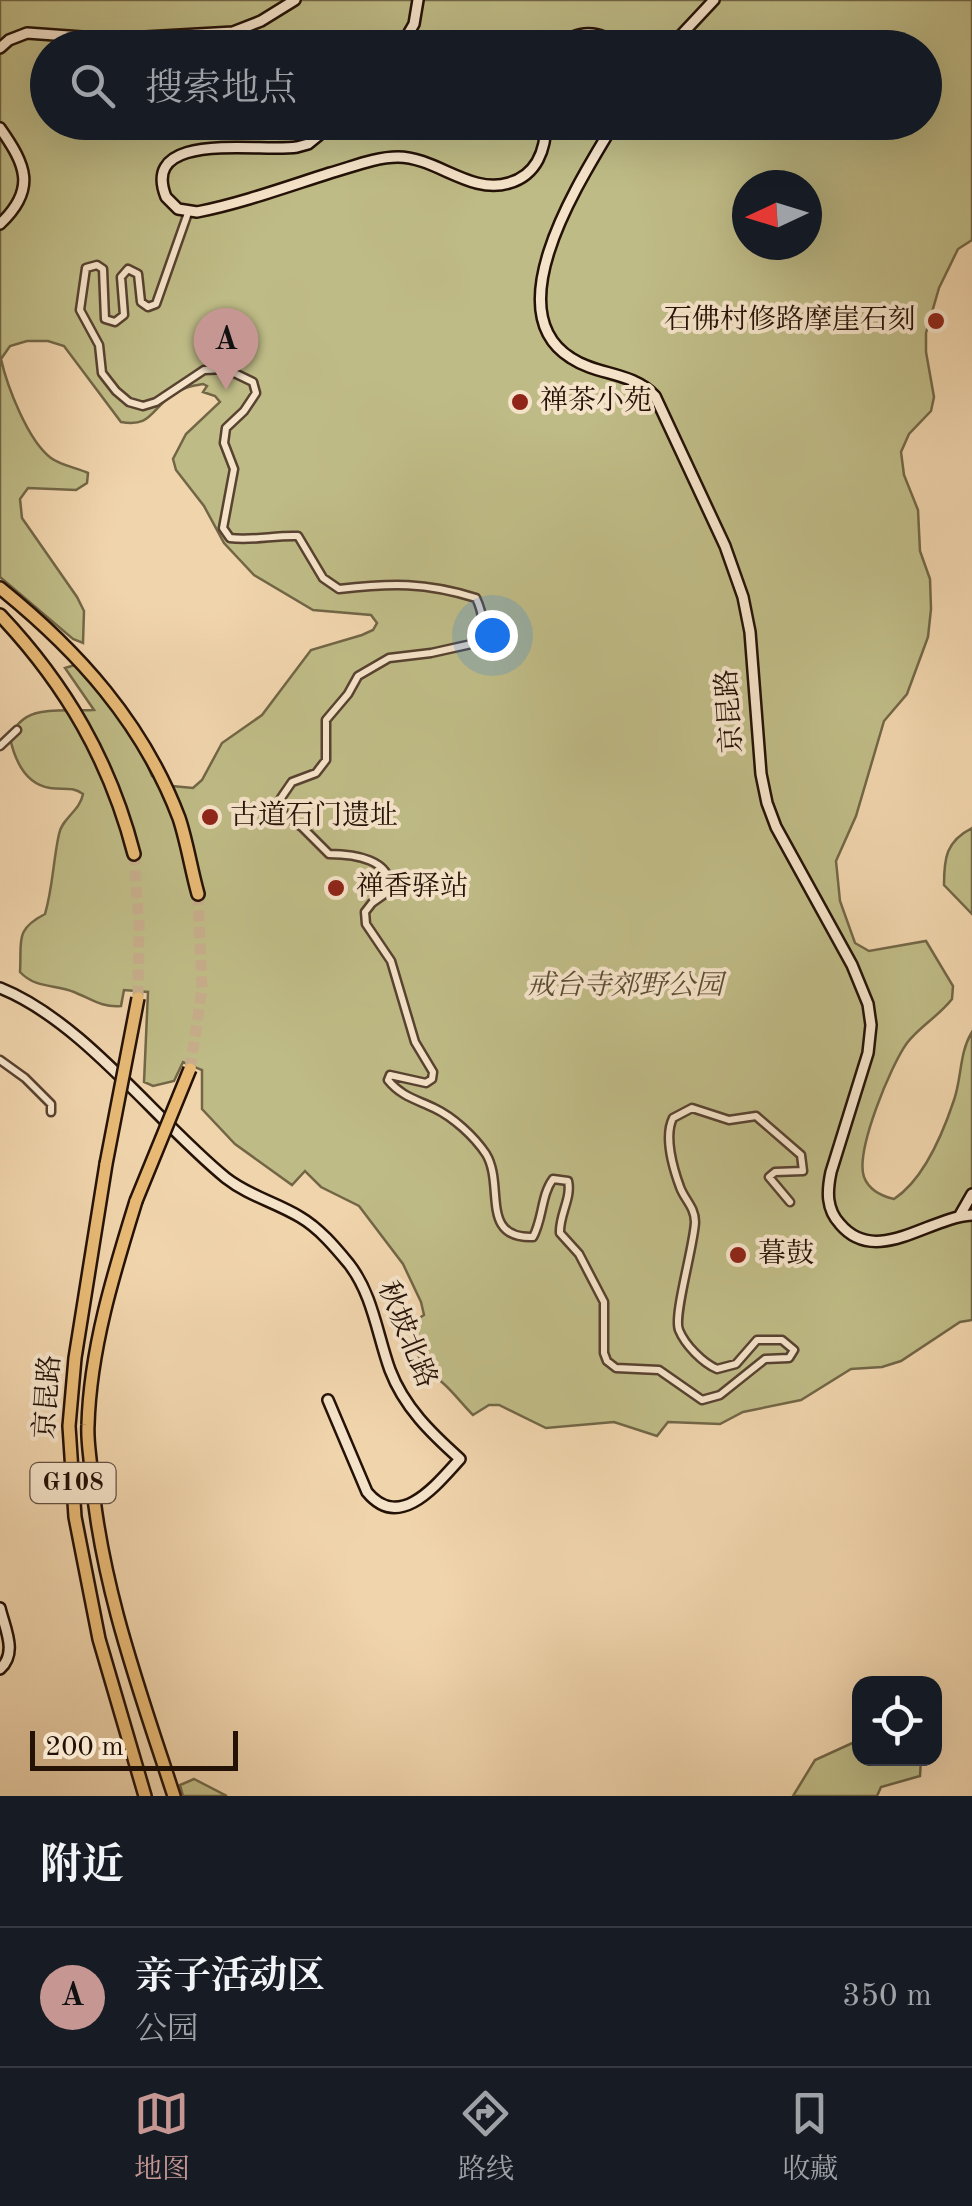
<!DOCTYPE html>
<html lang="zh">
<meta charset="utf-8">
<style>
body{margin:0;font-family:"Old Standard TT","Noto Serif SC",serif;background:#20242c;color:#f1f3f6}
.controls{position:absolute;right:30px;bottom:30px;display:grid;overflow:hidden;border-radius:20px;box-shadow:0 10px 40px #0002}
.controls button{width:90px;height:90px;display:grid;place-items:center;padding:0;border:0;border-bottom:2px solid #363941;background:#171b24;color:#f1f3f6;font:50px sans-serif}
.compass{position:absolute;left:732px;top:170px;width:90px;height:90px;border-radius:50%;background:#171b24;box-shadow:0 10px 40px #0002;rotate:266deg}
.scale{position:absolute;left:30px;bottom:25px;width:208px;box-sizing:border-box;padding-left:10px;border:5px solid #251207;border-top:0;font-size:28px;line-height:35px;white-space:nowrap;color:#251207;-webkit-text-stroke:8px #f5e3c9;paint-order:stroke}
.you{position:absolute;left:492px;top:635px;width:35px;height:35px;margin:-25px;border:8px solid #fff;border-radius:50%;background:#1a73e8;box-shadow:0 0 0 15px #1a73e833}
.badge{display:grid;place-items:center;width:65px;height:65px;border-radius:50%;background:#c59692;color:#111;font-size:32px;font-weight:700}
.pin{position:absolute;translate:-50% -82px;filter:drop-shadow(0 2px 5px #0008)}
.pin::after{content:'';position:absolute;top:52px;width:35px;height:30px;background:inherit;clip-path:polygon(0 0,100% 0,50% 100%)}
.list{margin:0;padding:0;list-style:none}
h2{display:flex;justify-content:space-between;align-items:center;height:130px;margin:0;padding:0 40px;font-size:42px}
h2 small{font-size:32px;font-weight:400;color:#9ea1a6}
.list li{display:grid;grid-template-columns:65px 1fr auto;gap:30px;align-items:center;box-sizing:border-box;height:140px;padding:0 40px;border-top:2px solid #363941}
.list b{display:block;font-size:38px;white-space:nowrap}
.list p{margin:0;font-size:32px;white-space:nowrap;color:#9ea1a6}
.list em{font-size:32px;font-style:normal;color:#9ea1a6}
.icon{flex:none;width:55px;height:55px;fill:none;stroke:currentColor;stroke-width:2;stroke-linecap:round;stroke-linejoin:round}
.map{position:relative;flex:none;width:972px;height:1796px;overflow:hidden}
.search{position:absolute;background:#171b24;box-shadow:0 10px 40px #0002;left:30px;right:30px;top:30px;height:110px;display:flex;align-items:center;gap:25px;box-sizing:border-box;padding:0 35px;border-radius:55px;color:#9ea1a6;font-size:38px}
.sheet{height:270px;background:#171b24}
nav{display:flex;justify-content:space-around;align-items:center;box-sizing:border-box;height:140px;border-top:2px solid #363941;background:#171b24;font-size:28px;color:#9ea1a6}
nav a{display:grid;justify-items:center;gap:5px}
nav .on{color:#c59692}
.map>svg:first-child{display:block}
.green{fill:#bfbb86;stroke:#726646;stroke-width:2.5;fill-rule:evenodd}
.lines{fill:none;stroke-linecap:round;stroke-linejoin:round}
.highway-tunnel{stroke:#c7ad8b;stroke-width:11;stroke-dasharray:11 5.5;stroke-linecap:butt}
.street-casing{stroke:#584230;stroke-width:11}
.secondary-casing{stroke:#251207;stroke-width:14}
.highway-casing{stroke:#251207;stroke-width:16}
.street{stroke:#f5e3c9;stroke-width:6}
.secondary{stroke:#f5e3c9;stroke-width:9}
.highway{stroke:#e8ba76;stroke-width:11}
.highway-bridge-casing{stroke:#251207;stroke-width:16;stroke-linecap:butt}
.highway-bridge{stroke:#e8ba76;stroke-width:11}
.poi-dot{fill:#8f2418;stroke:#f5e3c9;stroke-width:4}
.labels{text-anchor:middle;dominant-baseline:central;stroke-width:8;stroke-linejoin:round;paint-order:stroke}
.shield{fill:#f5e3c9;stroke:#635141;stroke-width:2.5}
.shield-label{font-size:25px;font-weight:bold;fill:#251207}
.poi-label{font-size:28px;fill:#251207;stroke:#f5e3c9;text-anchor:start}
.street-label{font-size:28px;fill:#251207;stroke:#f5e3c9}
.park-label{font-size:28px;font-style:italic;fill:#5b4d33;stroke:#f5e3c9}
</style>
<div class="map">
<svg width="972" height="1796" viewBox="0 0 972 1796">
<rect width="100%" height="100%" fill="#f0d4ac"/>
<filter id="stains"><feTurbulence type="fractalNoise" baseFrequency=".002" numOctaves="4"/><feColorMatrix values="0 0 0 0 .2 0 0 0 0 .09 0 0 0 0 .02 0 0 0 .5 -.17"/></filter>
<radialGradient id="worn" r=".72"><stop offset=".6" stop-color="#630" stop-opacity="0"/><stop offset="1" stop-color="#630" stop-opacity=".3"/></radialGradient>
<path class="green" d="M0,0H972V240L958,249L939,288L926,333V352L934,397L931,411L909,434L901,452L904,475L918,510L920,551L930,579L931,609L928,637L907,694L884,721L856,816L836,861L840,901L855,943L869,951L926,941L953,986L952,999C939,1016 920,1026 907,1043C891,1065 855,1151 864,1177C869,1190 881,1196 894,1199C923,1180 943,1133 954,1100C962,1077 959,1053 972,1032V1320L960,1322L901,1361L882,1367L851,1369L801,1400L743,1412L720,1424L668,1422L657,1436L614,1422L546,1428L499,1405H489L473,1415C463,1405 454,1393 444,1384C418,1362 413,1355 416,1320L424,1315L421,1302L403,1264L359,1206L321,1187L305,1171L292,1185L235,1144L202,1109V1070L183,1062L174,1081L153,1086L144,1082L148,992L124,990L121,1006C103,1008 91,999 74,992C55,984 36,989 20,972C22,941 14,930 45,914C53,887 53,861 59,834C62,818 80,811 83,794C72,786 63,790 50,788C25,784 15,761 10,738C23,702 62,712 94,710L65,668L75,665C108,697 134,733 152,776L172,786L193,788L202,780L222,743L262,715L311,650L362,635L373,630L377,623L371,615L313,610L254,575L224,543L204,506L176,470L173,459L186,434L220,402L215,396L203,392L207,386L203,384C191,386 181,388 171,396C150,411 151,427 121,422L64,346L48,341H27L10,346L1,359C7,386 28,441 51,458C60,465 77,468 88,473L87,483L76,490L28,488L20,499L22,518L77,597L84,611L83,643L73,639L0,577ZM48,48H924V122H48ZM747,185H807V245H747Z
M972,828V914L944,885C944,858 946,841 972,828Z
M859,1740L860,1758L921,1759L920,1776L881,1787L877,1796H793L815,1760Z
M194,1779L227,1796H183L180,1785Z"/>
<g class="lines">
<path class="highway-tunnel" d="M134,854L139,924L138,998
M190,1069L202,989L198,894"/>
<g class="street-casing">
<path id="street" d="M188,213L156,304L148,307L141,302L138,274L128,269L121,277L124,315L115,322L105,319L103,269L97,265L86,268L80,310L99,345L102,373L116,391L129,402L143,406L156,402L204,370L226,369L253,382L256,393L244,411L226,428L224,443L234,469L223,528L230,538C253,541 275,535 298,536L323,578L339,589C391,583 425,582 476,598C484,615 484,625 476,643L431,653L389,658L358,676L348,694L326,720V760L316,773L292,782L281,798L284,816L302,827L329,854C353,854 394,859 389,891L372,903L365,912L366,924L391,961L415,1042L433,1072L432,1079L426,1083L390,1075L388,1080C401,1096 415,1099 434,1108C453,1117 474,1136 486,1154C505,1185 479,1239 533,1237C543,1219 541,1195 553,1179L568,1181C572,1198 559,1215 560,1233L579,1254L604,1302V1353L607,1361L616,1368L659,1370L702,1400L720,1395L765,1359L789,1358L794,1350L782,1340H757L736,1364L717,1369C703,1363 685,1345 679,1330C673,1316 694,1246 695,1222C695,1207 684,1199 680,1187C673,1168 664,1136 673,1118L692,1108L729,1120L756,1116L801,1155L803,1171L775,1172L769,1177L790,1202
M0,746L17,730
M0,1060L25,1078L51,1104V1112"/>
</g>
<g class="secondary-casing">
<path id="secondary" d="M0,48L9,40L27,33L110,39L233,32L261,21L295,0
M400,48L414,24L418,0
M557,48C577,29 600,29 620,48
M669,48L714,0
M335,122L308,144L297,147C261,153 139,129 166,197L178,209L197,212C242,203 286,187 330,173C352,167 375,157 398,157C436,157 471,195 509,183C537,175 546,149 546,122
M615,122C583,176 494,310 571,358C598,376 631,371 655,396L725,546L743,597L750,632L761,774L767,803L776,827L852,965L868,1004L871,1025L868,1053L831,1172C827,1191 826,1209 840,1224C876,1267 929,1217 972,1215
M0,128C26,165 37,189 0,224
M0,988C83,1021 156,1121 226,1178C249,1196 275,1202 300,1217C319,1228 335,1247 349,1264C373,1295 377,1334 390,1370C404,1407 431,1433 460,1459C437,1484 400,1532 367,1492L328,1400
M960,1215L972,1194
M0,1608C5,1629 18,1653 0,1669"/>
</g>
<g class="highway-casing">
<path id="highway" d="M0,588C78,651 143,723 179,818C187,842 191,869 198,894
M0,615C66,685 110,761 134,854
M106,1164L75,1358L69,1426L75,1517L99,1639L145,1796
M136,1201C114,1272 90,1349 88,1425C87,1440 90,1455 91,1470C100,1583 139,1689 174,1796"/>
</g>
<use href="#street" class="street"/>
<use href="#secondary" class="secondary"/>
<use href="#highway" class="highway"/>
<g class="highway-bridge-casing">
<path id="highway-bridge" d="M106,1164L138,998
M136,1201L190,1069"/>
</g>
<use href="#highway-bridge" class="highway-bridge"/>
</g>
<g class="poi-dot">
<circle cx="936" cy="321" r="10"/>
<circle cx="520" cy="402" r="10"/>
<circle cx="210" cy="817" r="10"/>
<circle cx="336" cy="888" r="10"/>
<circle cx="738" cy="1255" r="10"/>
</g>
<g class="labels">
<rect class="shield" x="30.5" y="1463" width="85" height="40" rx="8"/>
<g class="shield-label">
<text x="73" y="1483">G108</text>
</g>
<g class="poi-label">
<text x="916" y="321" text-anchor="end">石佛村修路摩崖石刻</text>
<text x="540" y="402">禅茶小苑</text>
<text x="230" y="817">古道石门遗址</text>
<text x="356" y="888">禅香驿站</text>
<text x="758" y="1255">暮鼓</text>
</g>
<g class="street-label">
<text transform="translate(731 711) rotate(-94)">京昆路</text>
<text transform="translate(406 1335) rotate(68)">秋坡北路</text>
<text transform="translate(49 1397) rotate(-86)">京昆路</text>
</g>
<g class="park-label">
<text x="625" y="987">戒台寺郊野公园</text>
</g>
</g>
<rect width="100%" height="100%" filter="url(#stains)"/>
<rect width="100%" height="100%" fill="url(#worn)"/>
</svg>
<div class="controls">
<button><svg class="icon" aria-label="locate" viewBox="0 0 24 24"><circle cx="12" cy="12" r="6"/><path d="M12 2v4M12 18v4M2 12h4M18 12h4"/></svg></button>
</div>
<svg class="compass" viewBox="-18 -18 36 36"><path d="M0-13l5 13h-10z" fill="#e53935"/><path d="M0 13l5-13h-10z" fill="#9ea1a6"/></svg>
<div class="scale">200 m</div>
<div class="you"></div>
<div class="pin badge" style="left:226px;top:390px">A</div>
<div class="search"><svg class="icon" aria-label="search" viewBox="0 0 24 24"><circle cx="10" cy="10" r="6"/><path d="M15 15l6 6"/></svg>搜索地点</div>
</div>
<section class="sheet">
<h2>附近<small></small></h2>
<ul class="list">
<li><span class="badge">A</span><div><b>亲子活动区</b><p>公园</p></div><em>350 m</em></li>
</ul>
</section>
<nav>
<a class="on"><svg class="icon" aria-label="map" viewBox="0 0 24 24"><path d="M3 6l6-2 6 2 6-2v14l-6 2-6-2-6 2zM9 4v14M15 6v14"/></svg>地图</a>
<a><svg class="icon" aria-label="directions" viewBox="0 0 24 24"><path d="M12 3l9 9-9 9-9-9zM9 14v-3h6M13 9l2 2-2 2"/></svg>路线</a>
<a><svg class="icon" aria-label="saved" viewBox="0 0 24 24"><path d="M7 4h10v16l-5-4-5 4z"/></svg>收藏</a>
</nav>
